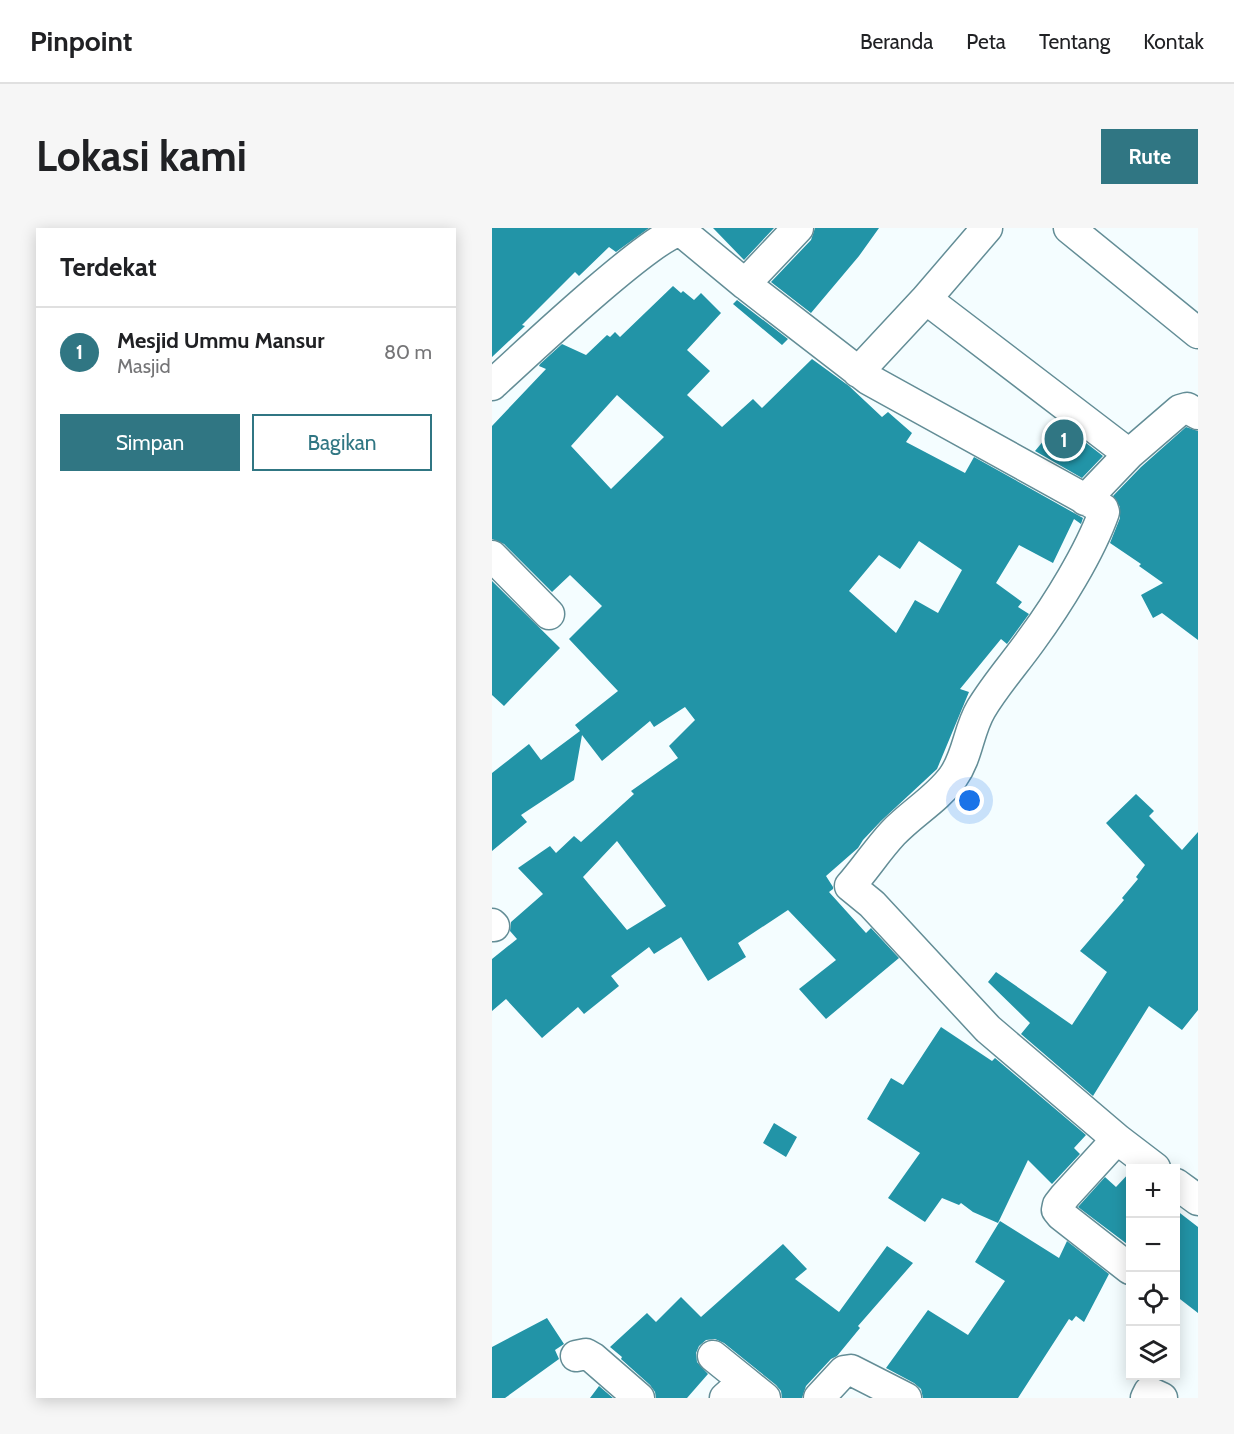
<!DOCTYPE html>
<html lang="id">
<meta charset="utf-8">
<style>
body{margin:0;font-family:Cabin,sans-serif;background:#f6f6f6;color:#202124}
.controls{position:absolute;right:18px;bottom:18px;display:grid;overflow:hidden;border-radius:0px;box-shadow:0 3px 15px #0003}
.controls button{width:54px;height:54px;display:grid;place-items:center;padding:0;border:0;border-bottom:2px solid #e0e0e0;background:#fff;color:#202124;font:30px sans-serif}
.you{position:absolute;left:478px;top:573px;width:21px;height:21px;margin:-15px;border:4px solid #fff;border-radius:50%;background:#1a73e8;box-shadow:0 0 0 9px #1a73e833}
.badge{display:grid;place-items:center;width:39px;height:39px;border-radius:50%;background:#307683;color:#fff;font-size:20px;font-weight:700}
.pin{position:absolute;translate:-50% -50%;border:3px solid #fff;box-shadow:0 2px 6px #0006}
.list{margin:0;padding:0;list-style:none}
h2{display:flex;justify-content:space-between;align-items:center;height:78px;margin:0;padding:0 24px;font-size:26px}
h2 small{font-size:20px;font-weight:400;color:#757577}
.list li{display:grid;grid-template-columns:39px 1fr auto;gap:18px;align-items:center;box-sizing:border-box;height:90px;padding:0 24px;border-top:2px solid #e0e0e0}
.list b{display:block;font-size:22px;white-space:nowrap}
.list p{margin:0;font-size:20px;white-space:nowrap;color:#757577}
.list em{font-size:20px;font-style:normal;color:#757577}
.actions{display:flex;gap:12px;padding:18px 24px}
.actions a{flex:1;padding:14px 0;border:2px solid #307683;border-radius:0px;text-align:center;font-size:21px;color:#307683}
.actions .main{background:#307683;color:#fff}
.icon{flex:none;width:33px;height:33px;fill:none;stroke:currentColor;stroke-width:2;stroke-linecap:round;stroke-linejoin:round}
.map{position:relative;flex:none;width:706px;height:1170px;overflow:hidden;border-radius:0px}
header{display:flex;align-items:center;gap:36px;box-sizing:border-box;height:84px;padding:0 30px;background:#fff;border-bottom:2px solid #e0e0e0}
header strong{font-size:28px}
nav{display:flex;gap:33px;margin-inline-start:auto;font-size:21px}
.intro{display:flex;align-items:center;justify-content:space-between;box-sizing:border-box;height:144px;padding:0 36px}
h1{margin:0;font-size:42px}
.button{padding:15px 27px;border-radius:0px;background:#307683;color:#fff;font-size:21px;font-weight:700}
main{display:flex;gap:36px;padding:0 36px}
aside{flex:1;background:#fff;border-radius:0px;box-shadow:0 3px 15px #0003}
.map>svg:first-child{display:block}
.building{fill:#2294a7;fill-rule:evenodd}
.lines{fill:none;stroke-linecap:round;stroke-linejoin:round}
.minor-casing{stroke:#638d96;stroke-width:33}
.minor{stroke:#fff;stroke-width:30}
</style>
<header>
<strong>Pinpoint</strong>
<nav><a>Beranda</a><a>Peta</a><a>Tentang</a><a>Kontak</a></nav>
</header>
<div class="intro"><h1>Lokasi kami</h1><a class="button">Rute</a></div>
<main>
<aside>
<h2>Terdekat<small></small></h2>
<ul class="list">
<li><span class="badge">1</span><div><b>Mesjid Ummu Mansur</b><p>Masjid</p></div><em>80 m</em></li>
</ul>
<div class="actions"><a class="main">Simpan</a><a>Bagikan</a></div>
</aside>
<div class="map">
<svg width="706" height="1170" viewBox="0 0 706 1170">
<rect width="100%" height="100%" fill="#f4fdff"/>
<path class="building" d="M0,0H157L124,24L117,19L87,48L83,44L30,97L33,98L0,129Z
M221,0H282L252,32Z
M323,0H387L367,28L319,85L279,54L319,12Z
M181,58L189,65L191,63L202,72L209,65L229,85L195,122L218,143L195,167L230,199L261,171L270,180L320,131L357,158L390,189L396,184L420,205L414,214L473,245L482,229L591,290L589,296L582,291L561,335L527,317L504,355L530,374L526,379L537,386L515,416L509,411L468,461L477,464L445,541L389,593L371,612L366,620L334,648L341,659V661L337,664L374,705L379,700L407,730L334,791L307,761L344,732L296,682L246,715L254,729L216,753L189,709L162,726L157,719L119,748L127,758L92,786L86,779L50,810L14,771L0,783V731L25,711L18,703L19,694L51,666L26,640L58,618L64,625L82,608L89,614L142,566L139,563L186,530L177,518L203,492L193,479L162,499L158,493L110,533L90,507L82,552L29,587L35,594L0,623V545L37,516L49,532L88,503L83,497L126,463L77,411L110,378L78,347L60,364L12,316L0,311V198L54,141L47,138L48,136L70,116L94,127L115,107L118,109L123,104L128,109ZM125,167L172,209L119,261L79,218ZM427,313L470,342L446,385L423,372L404,405L357,363L387,327L408,341ZM125,613L174,678L135,702L91,649Z
M245,72L296,111L290,117L241,76Z
M567,194L611,228L590,250L543,223Z
M694,199L706,203V412L670,385L661,390L649,367L671,355L647,338L649,336L618,315L628,290V279L621,268L649,239Z
M0,353L68,420L12,478L0,467Z
M644,566L662,583L657,588L690,622L706,604V782L690,802L657,778L601,868L529,806L538,795L496,754L504,744L580,797L615,744L588,723L632,672L630,670L646,651L644,649L653,637L614,595Z
M449,799L500,833L503,830L594,907L582,920L588,926L560,956L536,932L506,995L481,984L469,975L467,977L450,970L433,994L396,970L428,925L375,891L399,850L411,857Z
M282,895L305,909L294,929L271,915Z
M639,943V1019L586,979L613,949L624,959Z
M684,982L706,999V1085L684,1068Z
M508,993L567,1030L575,1013L617,1046L592,1094L584,1088L580,1093L577,1091L526,1170H431L429,1161L422,1155L394,1140L436,1082L476,1107L513,1053L483,1034Z
M291,1016L315,1041L303,1051L347,1084L395,1018L421,1035L366,1098L368,1100L345,1128L339,1131L314,1158L310,1170H290L289,1163L284,1157L232,1115L223,1111L214,1112L207,1118L204,1125L205,1134L216,1146L195,1170H164L163,1164L158,1157L129,1131L130,1129L118,1119L155,1085L164,1094L189,1069L209,1089Z
M55,1090L72,1116L63,1122L67,1131L13,1170H0V1119Z
M107,1158L121,1170H98Z"/>
<g class="lines">
<g class="minor-casing">
<path id="minor" d="M577,0L706,105
M253,56L306,0
M434,71L637,226
M366,144L434,71L495,0
M0,157C25,134 165,2 189,3L253,56L376,151L611,281L612,284C598,324 565,377 540,411C523,435 504,456 489,481C476,503 476,528 461,549C445,571 420,585 401,605C386,621 373,641 358,658L380,676L496,801L625,911L663,940
M593,272L637,226L688,182L695,180L706,186
M0,328L57,386
M0,696L2,698
M625,911L573,968L566,977L565,982L569,987L638,1041
M684,956L706,972
M84,1128L94,1126L101,1130L147,1170
M221,1128L252,1153L233,1170
M252,1153L273,1170
M327,1170L352,1143L359,1142L414,1170
M654,1170L657,1164L670,1170"/>
</g>
<use href="#minor" class="minor"/>
</g>
</svg>
<div class="controls">
<button>+</button>
<button>−</button>
<button><svg class="icon" aria-label="locate" viewBox="0 0 24 24"><circle cx="12" cy="12" r="6"/><path d="M12 2v4M12 18v4M2 12h4M18 12h4"/></svg></button>
<button><svg class="icon" aria-label="layers" viewBox="0 0 24 24"><path d="M12 4l9 5-9 5-9-5zM3 14l9 5 9-5"/></svg></button>
</div>
<div class="you"></div>
<div class="pin badge" style="left:572px;top:211px">1</div>
</div>
</main>
